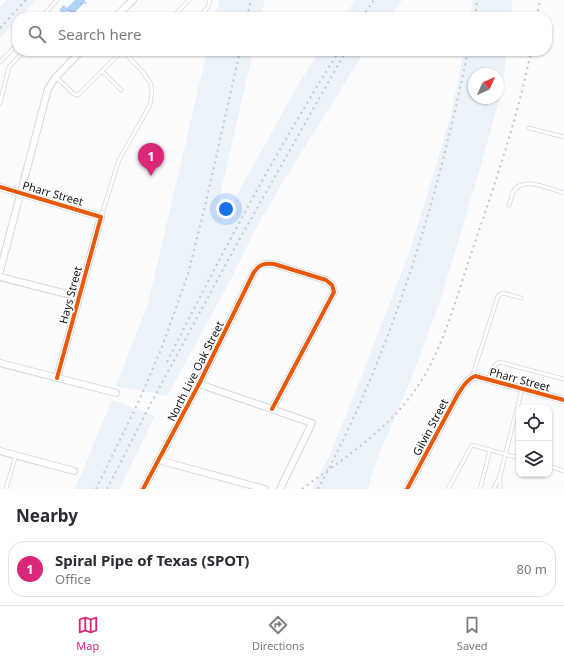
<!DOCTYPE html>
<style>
body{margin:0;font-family:"Noto Sans",sans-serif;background:#f2f2f3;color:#2b2b33}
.controls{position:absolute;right:12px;bottom:12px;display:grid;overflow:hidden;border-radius:8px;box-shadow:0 1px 3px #0004}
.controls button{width:36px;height:36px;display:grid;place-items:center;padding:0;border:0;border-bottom:1px solid #e1e1e2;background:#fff;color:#2b2b33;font:20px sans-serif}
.compass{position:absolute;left:468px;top:68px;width:36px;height:36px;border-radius:50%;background:#fff;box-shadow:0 1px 3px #0004;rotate:45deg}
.you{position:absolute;left:226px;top:209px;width:14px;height:14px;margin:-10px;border:3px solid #fff;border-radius:50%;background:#1a73e8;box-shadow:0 0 0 6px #1a73e833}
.badge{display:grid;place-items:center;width:26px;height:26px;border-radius:50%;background:#db2777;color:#fff;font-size:13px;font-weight:700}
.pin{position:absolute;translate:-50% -33px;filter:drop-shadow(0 1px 2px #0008)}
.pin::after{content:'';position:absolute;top:21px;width:14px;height:12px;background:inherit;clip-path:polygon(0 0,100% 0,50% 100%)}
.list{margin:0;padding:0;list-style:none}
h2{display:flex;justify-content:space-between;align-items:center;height:52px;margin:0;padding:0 16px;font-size:17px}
h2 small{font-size:13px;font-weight:400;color:#7c7c81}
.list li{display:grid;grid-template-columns:26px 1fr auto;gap:12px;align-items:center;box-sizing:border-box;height:56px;margin:0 8px 8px;padding:0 8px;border:1px solid #e1e1e2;border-radius:16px}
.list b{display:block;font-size:15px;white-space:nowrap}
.list p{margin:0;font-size:13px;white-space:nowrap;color:#7c7c81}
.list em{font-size:13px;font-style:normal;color:#7c7c81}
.icon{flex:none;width:22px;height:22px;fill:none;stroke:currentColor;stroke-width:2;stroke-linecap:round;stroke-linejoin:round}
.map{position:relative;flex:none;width:564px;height:489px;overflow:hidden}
.search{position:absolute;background:#fff;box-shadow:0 1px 3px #0004;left:12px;right:12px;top:12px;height:44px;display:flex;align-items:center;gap:10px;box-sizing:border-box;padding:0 14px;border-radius:16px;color:#7c7c81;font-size:15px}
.sheet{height:116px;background:#fff}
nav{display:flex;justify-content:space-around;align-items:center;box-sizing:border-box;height:56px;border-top:1px solid #e1e1e2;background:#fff;font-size:11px;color:#7c7c81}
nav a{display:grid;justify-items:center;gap:2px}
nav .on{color:#db2777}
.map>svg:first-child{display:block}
.built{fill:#ebf2fa;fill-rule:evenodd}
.water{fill:url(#water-ripples)}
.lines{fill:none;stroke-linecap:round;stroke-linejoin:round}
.service-casing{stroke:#d6d8db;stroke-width:4.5}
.minor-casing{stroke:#d6d8db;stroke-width:8}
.service{stroke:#feffff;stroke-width:3}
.minor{stroke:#feffff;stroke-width:6}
.rail{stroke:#c5c6c6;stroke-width:2;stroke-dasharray:2 4;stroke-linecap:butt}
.cycleway-casing{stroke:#fff;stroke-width:6}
.cycleway{stroke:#e8590c;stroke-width:4}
.labels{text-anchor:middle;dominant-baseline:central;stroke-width:3;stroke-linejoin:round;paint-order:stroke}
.street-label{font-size:11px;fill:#101214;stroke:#fff}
</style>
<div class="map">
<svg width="564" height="489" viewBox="0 0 564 489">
<defs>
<pattern id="water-ripples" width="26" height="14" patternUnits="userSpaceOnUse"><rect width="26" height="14" fill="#b1d3f7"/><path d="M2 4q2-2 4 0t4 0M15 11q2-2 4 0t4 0" fill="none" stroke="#97b4d3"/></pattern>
</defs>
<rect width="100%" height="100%" fill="#fafcfe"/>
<path class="built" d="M7,0H36L20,17H17V20L0,38V7Z
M219,0H265L261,17H215Z
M356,0H402L390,17H343Z
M473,0H512L511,17H470Z
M207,51H253L219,200L233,202L302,78L321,51H365L281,185L256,228L229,283L167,396L116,386L148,304Z
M464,51H507L503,86L479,172L442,295L415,369L381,450L372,473L368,489H312L329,457L355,393L408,256L435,170L451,114ZM474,74H498V98H474Z
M112,400L155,416L119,489H75Z"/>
<path class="water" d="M75,0H84L87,3L86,4L84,3L72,15L68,11L64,15L59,10L64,5L67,8Z"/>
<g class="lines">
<g class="service-casing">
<path id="service" d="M42,17L57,0
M173,17L189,0
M199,17L208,7L210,0
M0,62L17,45
M102,71L121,90
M56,77L74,94L78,95L122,51
M0,103L9,67L24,51
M529,128L564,137
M509,205C511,201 511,196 513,192C523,175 550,189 564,193
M101,217L119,160L150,105L152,92L151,84L142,71L123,51
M472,377L498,296L503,293L521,298
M488,380C491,373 492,366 499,362L564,379
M549,466L564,471
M500,478V489
M494,488L500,476L522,389
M6,489L16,455
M448,489L472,445L490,450
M480,489L490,450L519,458"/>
</g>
<g class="minor-casing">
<path id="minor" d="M115,17L133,0
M0,187L101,217L57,378
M0,271L48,89L55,78L81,51
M0,277L79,297
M0,363L116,393
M199,384L312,423L280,489
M0,451L74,471
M158,460L265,489
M143,489L199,384L254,272C260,264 264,263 274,264L326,280L332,285L334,292L272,409
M407,489L458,394C463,387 466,380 475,376L564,400"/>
</g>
<use href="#service" class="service"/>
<use href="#minor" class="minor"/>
<path class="rail" d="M247,17L251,0
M362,17L374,0
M475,17L477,0
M537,17L540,0
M0,28L26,0
M167,362C220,256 276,151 339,51
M96,489L139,401L162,347L188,274L206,202L240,51
M107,489L150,405L234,249L346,51
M302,489C340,461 381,435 410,397C441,357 454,305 470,257C493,189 517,121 531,51
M318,489C392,352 437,202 468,51"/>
<g class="cycleway-casing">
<path id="cycleway" d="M0,187L101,217L57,378
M143,489L199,384L254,272C260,264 264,263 274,264L326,280L332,285L334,292L272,409
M407,489L458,394C463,387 466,380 475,376L564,400"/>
</g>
<use href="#cycleway" class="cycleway"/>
</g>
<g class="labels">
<g class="street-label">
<text transform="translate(53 193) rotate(16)">Pharr Street</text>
<text transform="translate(70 295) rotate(-75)">Hays Street</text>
<text transform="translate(195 371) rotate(-63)">North Live Oak Street</text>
<text transform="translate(520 379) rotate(15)">Pharr Street</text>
<text transform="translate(430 427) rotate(-62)">Gilvin Street</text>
</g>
</g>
</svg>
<div class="controls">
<button><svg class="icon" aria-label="locate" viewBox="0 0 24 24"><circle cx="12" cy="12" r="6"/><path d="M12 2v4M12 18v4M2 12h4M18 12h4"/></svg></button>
<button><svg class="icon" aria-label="layers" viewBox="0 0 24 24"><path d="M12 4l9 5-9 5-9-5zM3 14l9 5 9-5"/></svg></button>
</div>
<svg class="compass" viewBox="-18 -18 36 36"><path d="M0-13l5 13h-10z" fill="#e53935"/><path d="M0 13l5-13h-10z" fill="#7c7c81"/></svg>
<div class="you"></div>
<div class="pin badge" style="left:151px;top:176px">1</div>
<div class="search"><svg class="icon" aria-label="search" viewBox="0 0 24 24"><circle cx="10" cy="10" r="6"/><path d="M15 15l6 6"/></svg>Search here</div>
</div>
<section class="sheet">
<h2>Nearby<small></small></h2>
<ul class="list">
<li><span class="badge">1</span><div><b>Spiral Pipe of Texas (SPOT)</b><p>Office</p></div><em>80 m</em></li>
</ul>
</section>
<nav>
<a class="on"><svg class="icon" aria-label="map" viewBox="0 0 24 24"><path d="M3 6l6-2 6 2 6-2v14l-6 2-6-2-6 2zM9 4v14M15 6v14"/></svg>Map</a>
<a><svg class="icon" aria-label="directions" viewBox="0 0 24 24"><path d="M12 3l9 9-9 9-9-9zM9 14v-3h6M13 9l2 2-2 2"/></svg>Directions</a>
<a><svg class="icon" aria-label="saved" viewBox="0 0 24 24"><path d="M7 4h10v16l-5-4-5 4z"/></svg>Saved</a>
</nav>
